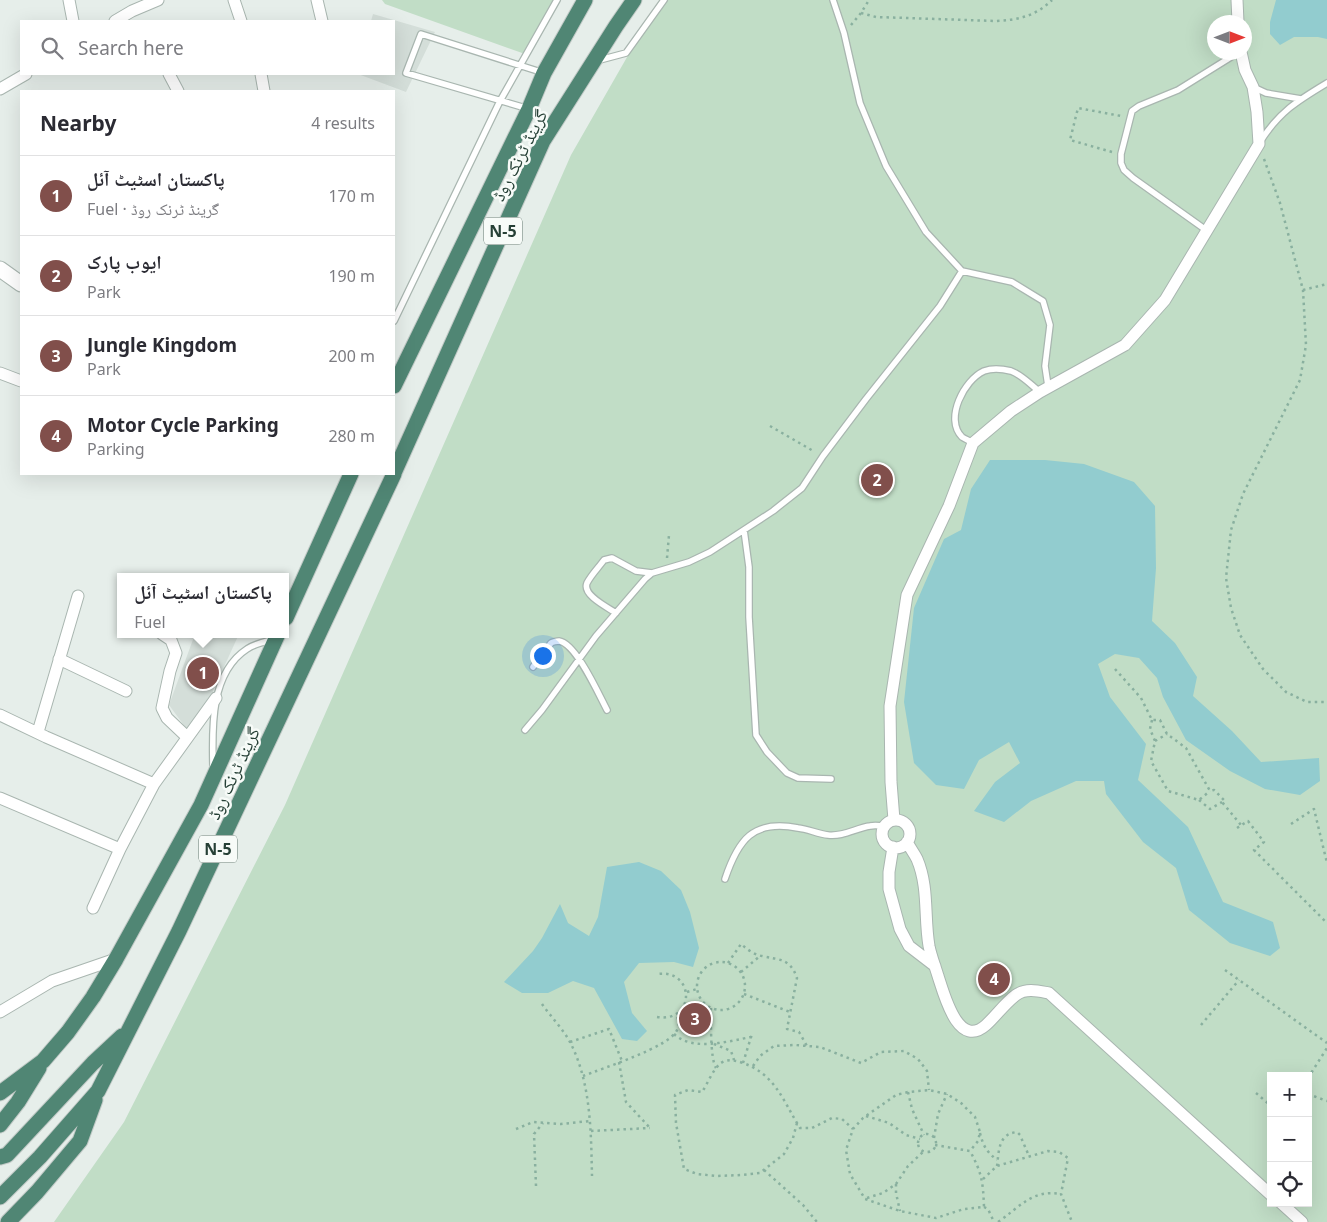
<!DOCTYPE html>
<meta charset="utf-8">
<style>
body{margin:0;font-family:"Noto Sans","Noto Naskh Arabic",sans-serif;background:#f2f2f3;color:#2b2b33}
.controls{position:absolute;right:15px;bottom:15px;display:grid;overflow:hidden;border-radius:0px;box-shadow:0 5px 20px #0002}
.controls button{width:45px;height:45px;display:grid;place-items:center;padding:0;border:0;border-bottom:1px solid #e1e1e2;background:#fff;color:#2b2b33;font:25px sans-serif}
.compass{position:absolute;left:1207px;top:15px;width:45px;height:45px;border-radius:50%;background:#fff;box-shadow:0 5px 20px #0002;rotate:90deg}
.you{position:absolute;left:542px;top:655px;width:18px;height:18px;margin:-12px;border:4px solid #fff;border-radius:50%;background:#1a73e8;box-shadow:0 0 0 8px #1a73e833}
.badge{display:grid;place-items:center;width:32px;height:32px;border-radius:50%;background:#814f4b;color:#fff;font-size:16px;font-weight:700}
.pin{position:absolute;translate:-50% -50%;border:2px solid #fff;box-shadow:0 1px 5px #0006}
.popup{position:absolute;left:117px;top:573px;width:172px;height:65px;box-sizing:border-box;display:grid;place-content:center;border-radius:0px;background:#fff;filter:drop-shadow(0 1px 4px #0005);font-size:16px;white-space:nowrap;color:#7c7c81}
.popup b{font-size:19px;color:#2b2b33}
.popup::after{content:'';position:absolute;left:50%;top:100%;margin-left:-10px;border:10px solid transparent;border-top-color:#fff}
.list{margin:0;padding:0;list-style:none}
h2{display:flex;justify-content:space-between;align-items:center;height:65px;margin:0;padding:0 20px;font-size:21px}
h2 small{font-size:16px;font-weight:400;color:#7c7c81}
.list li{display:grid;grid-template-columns:32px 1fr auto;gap:15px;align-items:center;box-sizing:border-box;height:80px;padding:0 20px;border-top:1px solid #e1e1e2}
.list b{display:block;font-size:19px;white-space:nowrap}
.list p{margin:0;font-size:16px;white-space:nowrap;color:#7c7c81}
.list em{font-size:16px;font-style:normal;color:#7c7c81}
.icon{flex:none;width:28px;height:28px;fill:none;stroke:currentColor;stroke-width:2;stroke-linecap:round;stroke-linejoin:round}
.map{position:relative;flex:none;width:1327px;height:1222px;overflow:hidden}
.search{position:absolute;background:#fff;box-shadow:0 5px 20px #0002;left:20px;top:20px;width:375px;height:55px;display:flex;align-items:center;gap:12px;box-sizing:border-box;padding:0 18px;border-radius:0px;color:#7c7c81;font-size:19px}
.panel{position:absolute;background:#fff;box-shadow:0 5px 20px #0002;left:20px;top:90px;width:375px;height:385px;border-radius:0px}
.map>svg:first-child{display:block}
.built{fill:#d4ded9}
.green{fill:#c1ddc6;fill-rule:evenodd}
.water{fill:#92cccf}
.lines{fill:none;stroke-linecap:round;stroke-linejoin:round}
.service-casing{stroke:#a9b6b0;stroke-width:8}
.minor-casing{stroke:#a9b6b0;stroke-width:13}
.tertiary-casing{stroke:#a9b6b0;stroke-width:17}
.trunk-casing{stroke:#c2cac7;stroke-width:17}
.path{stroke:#89b09f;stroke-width:2.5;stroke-dasharray:2.5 4;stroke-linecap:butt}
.service{stroke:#fff;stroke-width:5.5}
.minor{stroke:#fff;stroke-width:11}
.tertiary{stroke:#fff;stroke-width:15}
.trunk{stroke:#508674;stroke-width:15}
.labels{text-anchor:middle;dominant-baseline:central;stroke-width:5;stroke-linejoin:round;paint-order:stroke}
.shield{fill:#f7fbf8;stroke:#657870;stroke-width:1}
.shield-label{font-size:16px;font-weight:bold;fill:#264036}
.street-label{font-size:18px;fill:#264036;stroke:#f7fbf8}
</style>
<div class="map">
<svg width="1327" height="1222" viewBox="0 0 1327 1222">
<rect width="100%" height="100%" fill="#e6eeea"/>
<path class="built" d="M373,14L435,32L406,92L358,74H394V21H371Z
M195,634H239L198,724L186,728L169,705Z"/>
<path class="green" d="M382,0H556L525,54L385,4Z
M662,0H1327V1222H54L124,1122L285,805L571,155L654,10ZM1214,22H1244V52H1214ZM1271,1076H1308V1203H1271Z"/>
<path class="water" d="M1276,0H1327V39L1318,37H1294L1280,45L1270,34V22Z
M990,460H1045L1084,464L1134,482L1155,506L1156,568L1152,621L1175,643L1197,677L1193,696L1232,731L1261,762L1319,758L1320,781L1300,795L1265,789L1230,771L1186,740L1163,697L1157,678L1139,658L1115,654L1098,664L1110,697L1146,744L1138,780L1188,827L1223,902L1273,922L1280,948L1270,956L1230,943L1189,910L1176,868L1143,842L1106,794L1104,781H1076L1031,801L1004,822L974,811L995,782L1020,763L1009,742L979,760L964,789L936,785L914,763L904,702L914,608L944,539L961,530L971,489Z
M639,862L661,871L681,890L690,912L699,948L693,967L674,962L639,963L624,982L632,1013L647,1031L637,1041L622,1039L594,988L573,981L548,993H522L504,982L533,951L542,938L560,904L568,923L589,936L598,917L607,867Z"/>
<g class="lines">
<g class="service-casing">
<path id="service" d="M833,0L844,33L860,103L886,166L926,232L962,271L1012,282L1043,301L1050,325L1045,366L1048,386
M596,61L626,53L664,0
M1253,87L1266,93L1301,99
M529,109L406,73L421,34L544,73
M1260,142C1279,112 1297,101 1327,83
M1206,230L1133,178L1124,170L1121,163V154L1132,111L1139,106L1178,90L1239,52
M394,321L500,101L557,0
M973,443C970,441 965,439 962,437C944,419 964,380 984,371C992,368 1003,369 1011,371C1022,375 1031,385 1040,392
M744,530L749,567V617L756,735L767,752L787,773L798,778L831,779
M616,613C607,607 582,595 587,583C591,575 599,567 604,560L612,558L636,571L652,573
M533,667L551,643C552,642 557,641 559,641C576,643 599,695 607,710
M525,730L542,710L596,636L645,579L652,573L689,562L710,552L773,511L802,488L823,456L866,399L940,306L962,271
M213,767C212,728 210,673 247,649C254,644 264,642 272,640
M725,879C738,840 753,819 798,828C808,829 818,834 828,835C843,837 856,828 870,826C875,825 880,826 885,826"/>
</g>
<g class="minor-casing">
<path id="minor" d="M69,0L73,21
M234,0L241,21
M317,0L322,21
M1237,0L1238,22
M115,21L132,11L158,0
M169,74L178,91
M261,74L264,91
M0,89L26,74
M0,373L21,381
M162,634L171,640L176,653L170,671L162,708L167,718L187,737
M59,659L126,691
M0,715L46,737L154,784L216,698
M38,732L78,596
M0,798L120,849
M894,820L891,782L890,706L907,595L949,506L973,443L1011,411L1040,392L1125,345L1165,300L1259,144L1257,112L1253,87L1245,70L1241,52
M882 834a14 14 0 1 1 28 0a14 14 0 1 1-28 0Z
M907,842C910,848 914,853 917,859C929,887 924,917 929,946C931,956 935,966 938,976C944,994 958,1050 986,1025C996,1016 1005,1003 1016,995C1026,988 1038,991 1049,993L1271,1195
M893,847L889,872V889L900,929L909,946L935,966
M93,908L120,849L154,784
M0,1012L52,981L116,959
M1281,1203L1302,1222"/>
</g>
<g class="tertiary-casing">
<path id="tertiary" d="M0,269L21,284"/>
</g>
<g class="trunk-casing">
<path id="trunk" d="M394,386L529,109L544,73L585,0
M394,473L543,141L616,26L634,0
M286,618L351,474
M0,1093L43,1061L68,1032L93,997L116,959L201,805L278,634
M0,1125L18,1102L39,1068
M0,1157L7,1155L93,1063L122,1036
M0,1197L40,1157L98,1091L179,931L394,474
M8,1222L37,1192L80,1141L95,1100"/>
</g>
<path class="path" d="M861,13L876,17L996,21C1018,20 1036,16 1052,0
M851,25L861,13L869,0
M1112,152L1070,140L1078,108L1121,116
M1264,159L1280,203L1303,290L1306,345L1300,380L1243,494L1231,530L1226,578L1231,608L1240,635L1263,669L1286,692L1307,702H1327
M1303,290L1327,284
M770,426L815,452
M667,558L669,535
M1115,669L1141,698L1152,720H1160L1167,734L1186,748L1210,791L1214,790L1224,800L1222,802L1241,825
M1152,720L1150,729L1155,741L1151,761L1168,791L1199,800L1210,791
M1155,741L1167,734
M1199,800L1210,809L1222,802
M1291,824L1314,809L1327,863
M1237,828L1248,821L1264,842L1254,850L1327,923
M697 986a24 24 0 1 1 48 0a24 24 0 1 1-48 0Z
M728,963L741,944C747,949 754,955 762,956C779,960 790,958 797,978L787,1029L799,1032L807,1046
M1225,970L1327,1043
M741,972L760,956
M687,992L697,989
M744,994L790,1012
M542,1004C551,1017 564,1030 571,1044C591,1084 591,1132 592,1176
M711,1008C711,1020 710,1058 716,1068
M657,1017C696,1023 695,969 658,974
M1201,1025L1239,980
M674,1034C693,1052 729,1041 751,1037
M570,1042L609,1029L622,1061
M714,1044L731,1051L734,1060
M619,1062L626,1102L650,1128
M743,1063L752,1034
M753,1066L760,1056L774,1046L795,1045L820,1047L861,1063L881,1052L904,1051L918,1059L927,1071L929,1090
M583,1076C603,1068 670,1047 677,1030C680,1024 679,1020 676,1015
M1308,1078L1327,1048
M908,1092L912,1109L924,1135
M1256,1093L1271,1106
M1308,1094L1327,1101
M866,1116L889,1123L906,1135L920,1139
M797,1123L793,1138L784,1154L760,1173L741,1175L716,1176L697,1174L684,1169L676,1123L675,1095L688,1090L702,1092C708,1083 713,1069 721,1063C727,1059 734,1060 740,1062C775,1073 782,1099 800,1128H812L832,1118L842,1119L853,1129
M516,1129L533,1122L561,1124L590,1121
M591,1131L650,1128
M980,1133C983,1146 987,1152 997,1160
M918 1143a9 9 0 1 1 18 0a9 9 0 1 1-18 0Z
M934,1138L938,1114L947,1094
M935,1145L970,1151C982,1173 983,1182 984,1207L964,1209L936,1218L900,1211L865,1199L850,1174L846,1150L853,1129L863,1118L896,1095L908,1092L929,1090L947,1094L961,1103L975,1117L980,1132L978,1141L970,1151
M997,1166C999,1151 998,1134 1017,1132L1020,1135L1029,1156
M764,1170L803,1205L817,1222
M983,1179L997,1166L1048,1151L1059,1152L1068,1158L1061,1194L1072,1222
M896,1184V1193L900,1211
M536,1186L534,1134L543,1123
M867,1198L883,1193L896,1184L908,1166L924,1151
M984,1207L988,1209L994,1222
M998,1222C1020,1207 1032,1189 1061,1194"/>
<use href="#service" class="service"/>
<use href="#minor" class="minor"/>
<use href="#tertiary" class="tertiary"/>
<use href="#trunk" class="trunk"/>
</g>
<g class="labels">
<g class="shield">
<rect x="484" y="217.5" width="38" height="27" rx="4"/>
<rect x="199" y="835.5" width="38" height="27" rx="4"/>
</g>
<g class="shield-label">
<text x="503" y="231">N-5</text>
<text x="218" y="849">N-5</text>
</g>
<g class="street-label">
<text transform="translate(519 155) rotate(-63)">گرینڈ ٹرنک روڈ</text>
<text transform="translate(233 773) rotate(-65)">گرینڈ ٹرنک روڈ</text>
</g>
</g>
</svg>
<div class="controls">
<button>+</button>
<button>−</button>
<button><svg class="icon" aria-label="locate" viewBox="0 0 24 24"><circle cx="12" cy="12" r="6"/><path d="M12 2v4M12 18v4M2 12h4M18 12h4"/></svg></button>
</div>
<svg class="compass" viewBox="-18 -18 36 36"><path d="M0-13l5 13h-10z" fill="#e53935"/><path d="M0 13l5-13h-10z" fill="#7c7c81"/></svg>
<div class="you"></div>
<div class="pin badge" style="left:203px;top:673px">1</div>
<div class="popup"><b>پاکستان اسٹیٹ آئل</b>Fuel</div>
<div class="pin badge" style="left:877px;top:480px">2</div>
<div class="pin badge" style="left:695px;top:1019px">3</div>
<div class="pin badge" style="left:994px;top:979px">4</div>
<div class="search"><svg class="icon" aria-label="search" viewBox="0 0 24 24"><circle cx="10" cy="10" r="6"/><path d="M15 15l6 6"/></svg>Search here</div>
<section class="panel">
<h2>Nearby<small>4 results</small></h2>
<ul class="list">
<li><span class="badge">1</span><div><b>پاکستان اسٹیٹ آئل</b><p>Fuel · گرینڈ ٹرنک روڈ</p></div><em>170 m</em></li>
<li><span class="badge">2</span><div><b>ایوب پارک</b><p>Park</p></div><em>190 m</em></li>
<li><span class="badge">3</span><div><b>Jungle Kingdom</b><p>Park</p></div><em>200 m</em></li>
<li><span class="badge">4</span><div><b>Motor Cycle Parking</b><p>Parking</p></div><em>280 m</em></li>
</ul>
</section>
</div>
